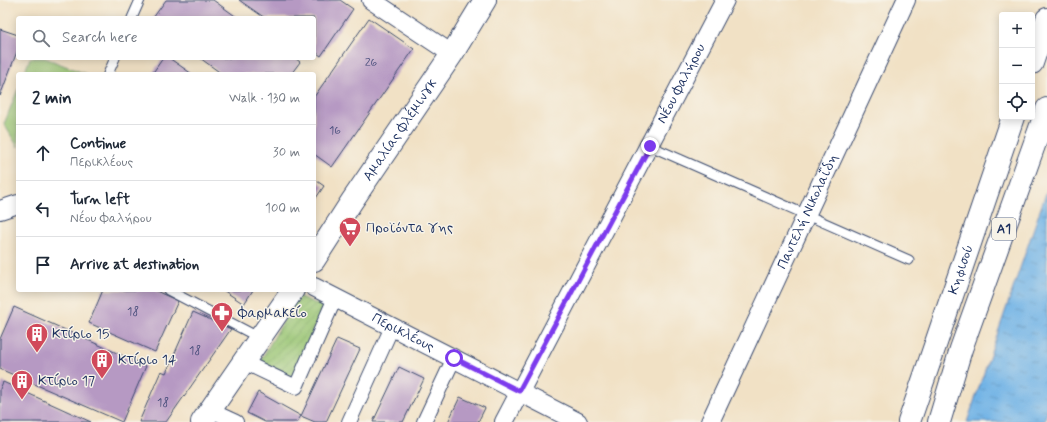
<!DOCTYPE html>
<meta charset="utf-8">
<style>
body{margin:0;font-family:Mynerve,sans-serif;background:#f6f6f7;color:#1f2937}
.controls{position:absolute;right:12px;top:12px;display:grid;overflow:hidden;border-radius:4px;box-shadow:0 2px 10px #0003}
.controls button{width:36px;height:36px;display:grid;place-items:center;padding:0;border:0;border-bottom:1px solid #e0e1e3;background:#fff;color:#1f2937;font:20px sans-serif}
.stop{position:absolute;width:12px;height:12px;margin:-9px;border:3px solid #7c3aed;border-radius:50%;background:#fff}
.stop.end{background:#7c3aed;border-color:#fff;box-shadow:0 1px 4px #0008}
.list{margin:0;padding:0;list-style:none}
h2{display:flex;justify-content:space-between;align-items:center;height:52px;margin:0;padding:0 16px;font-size:17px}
h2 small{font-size:13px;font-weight:400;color:#747a83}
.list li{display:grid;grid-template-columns:26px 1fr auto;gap:12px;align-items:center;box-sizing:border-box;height:56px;padding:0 16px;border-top:1px solid #e0e1e3}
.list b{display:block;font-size:15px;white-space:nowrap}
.list p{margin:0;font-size:13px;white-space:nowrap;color:#747a83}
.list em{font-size:13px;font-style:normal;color:#747a83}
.icon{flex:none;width:22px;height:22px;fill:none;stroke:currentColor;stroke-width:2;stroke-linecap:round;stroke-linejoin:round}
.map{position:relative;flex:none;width:1047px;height:422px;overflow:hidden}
.search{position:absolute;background:#fff;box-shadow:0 2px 10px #0003;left:16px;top:16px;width:300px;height:44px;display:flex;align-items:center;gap:10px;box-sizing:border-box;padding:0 14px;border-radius:4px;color:#747a83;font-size:15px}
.panel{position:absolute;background:#fff;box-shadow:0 2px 10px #0003;left:16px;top:72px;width:300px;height:220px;border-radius:4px}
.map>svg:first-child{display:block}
.park{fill:#99c573;stroke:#5a7a68}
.garden{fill:url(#garden-furrows);stroke:#5a7a68}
.water{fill:url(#water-ripples);stroke:#4671a2}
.building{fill:#b699c3}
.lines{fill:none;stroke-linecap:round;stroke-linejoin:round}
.service-casing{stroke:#3b4a6d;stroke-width:11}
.pedestrian-casing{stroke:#3b4a6d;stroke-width:16}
.minor-casing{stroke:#3b4a6d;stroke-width:20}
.secondary-casing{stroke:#3b4a6d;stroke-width:24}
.motorway-casing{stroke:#3b4a6d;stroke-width:24}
.service{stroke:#fff;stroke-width:9}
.pedestrian{stroke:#fff;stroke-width:14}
.minor{stroke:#fff;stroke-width:18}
.secondary{stroke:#fff;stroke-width:22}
.motorway{stroke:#fff;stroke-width:22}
.route{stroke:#7c3aed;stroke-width:5}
.labels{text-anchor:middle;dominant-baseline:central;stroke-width:3;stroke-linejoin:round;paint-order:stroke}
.number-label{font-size:12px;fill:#424a77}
.shield{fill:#f7f3e8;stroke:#5d6a87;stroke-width:1}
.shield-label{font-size:13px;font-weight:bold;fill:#1b2f5e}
.street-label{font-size:14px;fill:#1b2f5e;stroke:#f7f3e8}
.poi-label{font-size:14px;fill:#1b2f5e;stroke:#f7f3e8;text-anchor:start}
</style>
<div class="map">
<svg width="1047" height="422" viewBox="0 0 1047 422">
<defs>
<pattern id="garden-furrows" width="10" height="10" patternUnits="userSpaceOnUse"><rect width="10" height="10" fill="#99c573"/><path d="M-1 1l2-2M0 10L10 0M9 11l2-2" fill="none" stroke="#7ca062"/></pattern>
<pattern id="water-ripples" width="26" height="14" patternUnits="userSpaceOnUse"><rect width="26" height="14" fill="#71b3e6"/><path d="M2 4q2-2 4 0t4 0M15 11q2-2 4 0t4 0" fill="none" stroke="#5c92be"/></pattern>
</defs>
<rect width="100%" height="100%" fill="#f7f3e8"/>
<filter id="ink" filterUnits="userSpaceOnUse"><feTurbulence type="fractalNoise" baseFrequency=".025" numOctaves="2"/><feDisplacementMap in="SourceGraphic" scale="8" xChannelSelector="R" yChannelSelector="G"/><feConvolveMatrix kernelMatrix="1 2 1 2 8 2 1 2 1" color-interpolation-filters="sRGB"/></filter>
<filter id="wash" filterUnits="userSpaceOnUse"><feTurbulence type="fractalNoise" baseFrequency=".012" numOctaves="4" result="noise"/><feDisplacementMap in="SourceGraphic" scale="16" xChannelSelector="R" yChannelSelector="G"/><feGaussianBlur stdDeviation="0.9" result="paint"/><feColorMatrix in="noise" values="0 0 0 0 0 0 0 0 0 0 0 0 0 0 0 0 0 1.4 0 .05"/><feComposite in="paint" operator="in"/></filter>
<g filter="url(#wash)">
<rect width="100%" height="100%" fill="#f1e1c5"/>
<path class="park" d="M30,58H45L86,74H24Z
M18,89V147L4,124Z"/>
<path class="garden" d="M298,296L324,307L294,378L259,363Z"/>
<path class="water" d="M1047,190V412L1044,422H967Z"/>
<g id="blocks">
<path class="building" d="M166,0H213L238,18H153Z
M239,0H340L353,9L321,56L314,51V18H265Z
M369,18L414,49L332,167L314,154V97Z
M0,29L18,35V49L0,96Z
M163,58H169L192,74H152Z
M200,58H295L300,62L291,74H222Z
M314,179L324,186L314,201Z
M103,290H154L178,301L155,352L89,323Z
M223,290H253L244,304Z
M14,307L146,366L122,422L0,369V339Z
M193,312L231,329L166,422H139L161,371L166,373Z
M337,339L360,349L326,422H315L301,416Z
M399,367L424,379L403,422H373Z
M3,382L91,422H0V389Z
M258,392L301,416L297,422H265L247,413Z
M460,397L485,408L478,422H448Z"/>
</g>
</g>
<g filter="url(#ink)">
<use href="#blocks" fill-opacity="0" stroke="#3b4a6d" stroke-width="1"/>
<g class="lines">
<g class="service-casing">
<path id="service" d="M132,18L140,0
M108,74L115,58
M650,146L909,260
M168,290L260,338"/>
</g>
<g class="pedestrian-casing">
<path id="pedestrian" d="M244,362L296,387L335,298
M210,410L236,422
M349,422L392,327
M424,422L454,358"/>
</g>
<g class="minor-casing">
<g id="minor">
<path d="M371,0L452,54"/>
<path d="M0,210L18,204"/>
<path id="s1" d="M314,287L578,422"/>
<path id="s2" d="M504,422L725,0"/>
<path id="s3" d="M710,422L906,0"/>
</g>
</g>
<g class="secondary-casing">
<g id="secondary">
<path d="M1032,63L1047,19"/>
<path id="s4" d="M314,260L352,201L452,54L485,0"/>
<path d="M202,422L293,290"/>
<path id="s5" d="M909,422L1013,117"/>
</g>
</g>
<g class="motorway-casing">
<path id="motorway" d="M939,422L961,349L1047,109"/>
</g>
<use href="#service" class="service"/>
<use href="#pedestrian" class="pedestrian"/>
<use href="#minor" class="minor"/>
<use href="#secondary" class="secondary"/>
<use href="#motorway" class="motorway"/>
</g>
</g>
<g class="lines" filter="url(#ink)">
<path class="route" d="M454,358L519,391L650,146"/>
</g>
<defs>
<g id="supermarket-pin" transform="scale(1.15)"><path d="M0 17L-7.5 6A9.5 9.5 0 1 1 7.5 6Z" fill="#d1495b" stroke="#f7f3e8"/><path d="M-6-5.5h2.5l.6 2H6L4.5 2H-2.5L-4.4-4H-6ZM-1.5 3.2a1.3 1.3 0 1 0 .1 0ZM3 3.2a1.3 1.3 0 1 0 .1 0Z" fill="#fff"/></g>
<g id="pharmacy-pin" transform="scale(1.15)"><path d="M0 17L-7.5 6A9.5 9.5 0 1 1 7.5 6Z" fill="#d1495b" stroke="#f7f3e8"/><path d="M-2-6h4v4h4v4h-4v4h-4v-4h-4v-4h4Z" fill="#fff"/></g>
<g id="building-pin" transform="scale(1.15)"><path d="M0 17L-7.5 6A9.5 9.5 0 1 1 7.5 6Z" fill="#d1495b" stroke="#f7f3e8"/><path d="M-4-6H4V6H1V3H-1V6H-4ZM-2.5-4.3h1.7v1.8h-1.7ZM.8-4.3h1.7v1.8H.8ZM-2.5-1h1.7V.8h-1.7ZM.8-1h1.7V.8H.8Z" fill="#fff"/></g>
</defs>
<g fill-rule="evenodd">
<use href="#supermarket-pin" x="350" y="228"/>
<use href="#pharmacy-pin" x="222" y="313"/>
<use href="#building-pin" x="37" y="334"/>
<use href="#building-pin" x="102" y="360"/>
<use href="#building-pin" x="22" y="381"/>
</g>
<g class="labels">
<g class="number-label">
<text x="371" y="63">26</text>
<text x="335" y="131">16</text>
<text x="133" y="312">18</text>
<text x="195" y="351">18</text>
<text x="163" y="403">18</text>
</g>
<rect class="shield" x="992" y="218" width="24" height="22" rx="3"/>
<g class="shield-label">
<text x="1004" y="229">Α1</text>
</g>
<g class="street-label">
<text stroke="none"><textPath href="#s2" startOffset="382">Νέου Φαλήρου</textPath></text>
<text stroke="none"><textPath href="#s4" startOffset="156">Αμαλίας Φλέμινγκ</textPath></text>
<text stroke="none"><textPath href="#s3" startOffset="232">Παντελή Νικολαΐδη</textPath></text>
<text stroke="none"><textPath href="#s5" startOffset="161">Κηφισού</textPath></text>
<text stroke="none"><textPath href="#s1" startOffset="100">Περικλέους</textPath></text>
</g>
<g class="poi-label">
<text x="366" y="228">Προϊόντα γης</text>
<text x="238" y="313">Φαρμακείο</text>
<text x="52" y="334">Κτίριο 15</text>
<text x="118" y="360">Κτίριο 14</text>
<text x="38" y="381">Κτίριο 17</text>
</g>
</g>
</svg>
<div class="controls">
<button>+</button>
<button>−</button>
<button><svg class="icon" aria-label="locate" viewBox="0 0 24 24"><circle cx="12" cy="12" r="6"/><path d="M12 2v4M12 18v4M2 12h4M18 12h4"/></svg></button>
</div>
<div class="stop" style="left:454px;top:358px"></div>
<div class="stop end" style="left:650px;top:146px"></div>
<div class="search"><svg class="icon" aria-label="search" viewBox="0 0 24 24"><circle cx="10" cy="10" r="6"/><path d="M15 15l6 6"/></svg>Search here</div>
<section class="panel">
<h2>2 min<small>Walk · 130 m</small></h2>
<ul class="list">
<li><svg class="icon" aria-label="ahead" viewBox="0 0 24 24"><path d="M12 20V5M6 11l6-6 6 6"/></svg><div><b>Continue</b><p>Περικλέους</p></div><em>30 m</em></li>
<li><svg class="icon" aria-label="left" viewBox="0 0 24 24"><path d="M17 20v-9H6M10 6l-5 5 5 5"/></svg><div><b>Turn left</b><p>Νέου Φαλήρου</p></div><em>100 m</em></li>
<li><svg class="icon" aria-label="arrive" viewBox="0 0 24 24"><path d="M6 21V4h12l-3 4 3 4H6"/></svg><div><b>Arrive at destination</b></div></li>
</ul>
</section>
</div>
